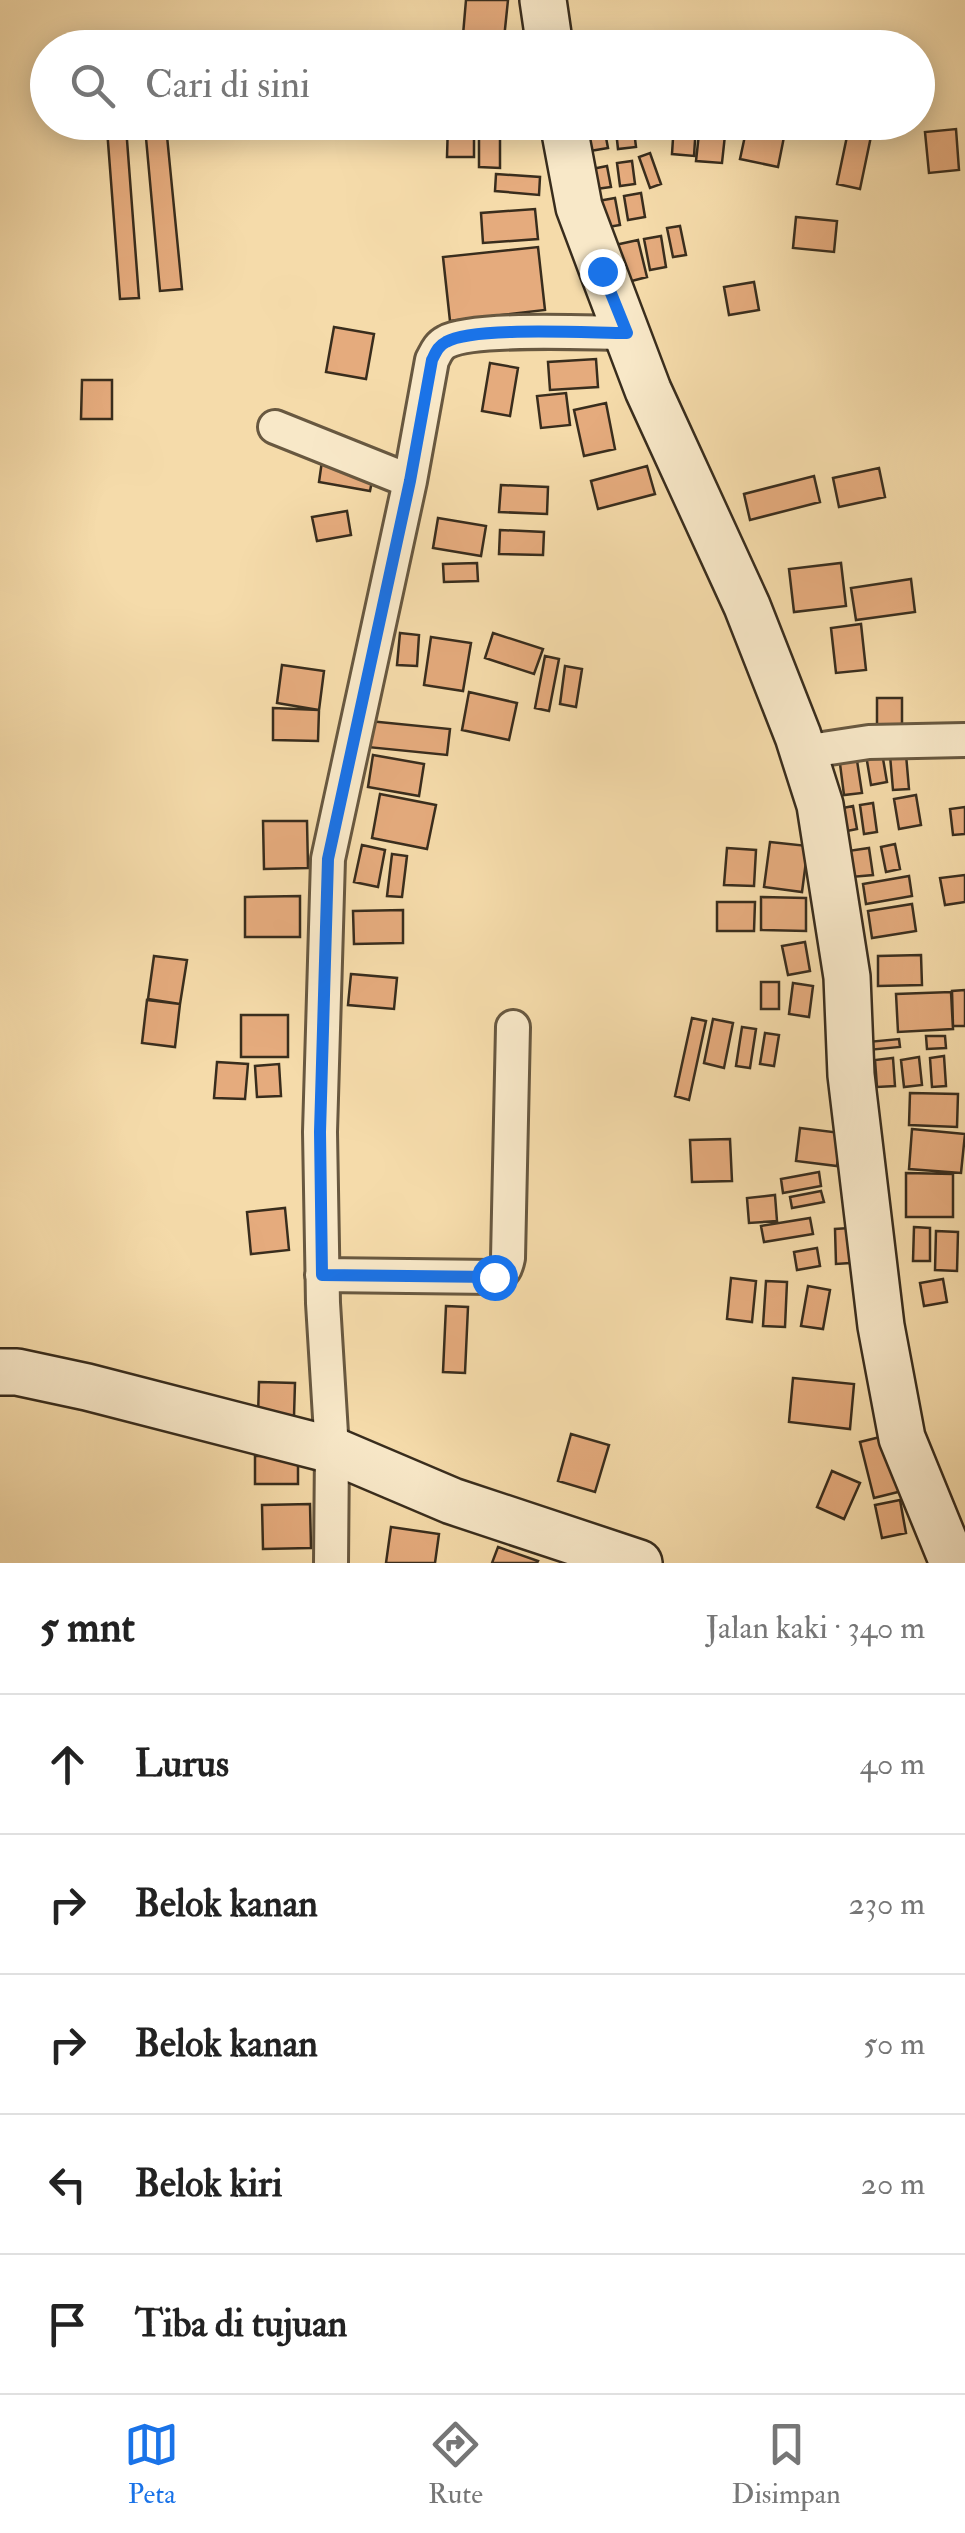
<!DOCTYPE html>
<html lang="id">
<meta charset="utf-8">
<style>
body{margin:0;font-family:"IM FELL Double Pica",serif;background:#f2f2f2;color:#222}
.stop{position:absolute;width:30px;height:30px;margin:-22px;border:8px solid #1a73e8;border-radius:50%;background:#fff}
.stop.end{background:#1a73e8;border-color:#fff;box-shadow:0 2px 10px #0008}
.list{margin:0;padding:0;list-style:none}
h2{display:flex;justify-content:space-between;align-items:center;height:130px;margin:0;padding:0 40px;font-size:42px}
h2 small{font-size:32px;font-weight:400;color:#767676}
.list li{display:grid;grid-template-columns:65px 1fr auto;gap:30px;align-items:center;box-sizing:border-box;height:140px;padding:0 40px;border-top:2px solid #e0e0e0}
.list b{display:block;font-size:38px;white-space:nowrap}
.list em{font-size:32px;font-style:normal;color:#767676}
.icon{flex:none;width:55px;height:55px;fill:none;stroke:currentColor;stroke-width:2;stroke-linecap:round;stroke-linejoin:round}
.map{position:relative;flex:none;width:965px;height:1563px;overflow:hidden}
.search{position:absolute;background:#fff;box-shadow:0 5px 25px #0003;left:30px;right:30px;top:30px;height:110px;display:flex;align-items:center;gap:25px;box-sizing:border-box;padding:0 35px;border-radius:55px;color:#767676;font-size:38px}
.sheet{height:830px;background:#fff}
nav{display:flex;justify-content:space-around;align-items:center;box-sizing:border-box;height:140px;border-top:2px solid #e0e0e0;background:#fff;font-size:28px;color:#767676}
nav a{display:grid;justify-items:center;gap:5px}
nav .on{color:#1a73e8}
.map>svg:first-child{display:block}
.building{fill:#e5ab7d;stroke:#392d1d;stroke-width:2.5}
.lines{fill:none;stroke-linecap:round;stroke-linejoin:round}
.street-casing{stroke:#685840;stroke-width:38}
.secondary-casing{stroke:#392d1d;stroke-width:50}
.street{stroke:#f8e8c8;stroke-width:32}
.secondary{stroke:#f8e8c8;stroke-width:45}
.route{stroke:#1a73e8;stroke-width:12}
</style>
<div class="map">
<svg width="965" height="1563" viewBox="0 0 965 1563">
<rect width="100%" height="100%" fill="#f5dbaa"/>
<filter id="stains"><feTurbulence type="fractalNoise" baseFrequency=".002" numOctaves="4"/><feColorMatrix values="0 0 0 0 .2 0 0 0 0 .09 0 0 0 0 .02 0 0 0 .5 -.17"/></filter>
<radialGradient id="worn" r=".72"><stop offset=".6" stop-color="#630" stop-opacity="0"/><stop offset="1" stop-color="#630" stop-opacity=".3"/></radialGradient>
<path class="building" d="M466,0H508L504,39L463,35Z
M146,122H186L185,132L146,129Z
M584,122H603L608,148L590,151Z
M615,122H633L636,147L618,149Z
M748,122H768L786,127L778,167L740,159Z
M850,122H874L860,189L837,184Z
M448,123H474V157H447Z
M674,123L696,125L694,156L672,154Z
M700,124L726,126L722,163L696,161Z
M126,127L139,298L120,299L107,129Z
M479,128L500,129V168L479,167Z
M956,129L959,170L929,173L925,132Z
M167,136L182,289L160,291L146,138Z
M650,153L661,184L650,188L639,157Z
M632,161L635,184L620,186L617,163Z
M607,166L611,187L596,189L592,169Z
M496,174L540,177L539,195L495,191Z
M641,193L645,217L628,220L624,196Z
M615,198L620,225L602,228L598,201Z
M535,209L538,239L483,243L481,213Z
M796,217L837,221L834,252L793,248Z
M680,226L686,255L673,257L667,228Z
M661,236L666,267L650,270L644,239Z
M638,240L647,277L624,283L615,245Z
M538,247L545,310L450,321L443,257Z
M754,282L759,310L729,315L724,287Z
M334,327L374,334L366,379L326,372Z
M596,359L598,387L550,390L548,362Z
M490,363L518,368L510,416L482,411Z
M82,380H112V419H81Z
M566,393L570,425L541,428L537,396Z
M606,403L615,449L584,456L574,410Z
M322,461L374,471L370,491L319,482Z
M647,466L655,494L598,509L591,481Z
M879,468L885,497L839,507L833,478Z
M814,476L820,502L750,520L744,494Z
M501,485L548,487L547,514L499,512Z
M347,511L351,535L317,541L312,517Z
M438,518L486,526L481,556L433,548Z
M500,530L544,532L543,555L499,554Z
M477,563L478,581L444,582L443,564Z
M841,563L846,606L794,612L789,569Z
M911,579L915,612L856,620L851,588Z
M861,624L866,670L836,673L831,628Z
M400,633L419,635L417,666L397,665Z
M493,633L543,649L534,674L485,658Z
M431,637L471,643L463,691L424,685Z
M545,656L559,659L549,711L535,708Z
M282,665L324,671L319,710L277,703Z
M565,666L582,669L576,707L560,704Z
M469,692L517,703L509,740L462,730Z
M877,698H902V732L877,731Z
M273,708L319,710L318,741L273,740Z
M369,721L450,729L447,755L367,747Z
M905,743L909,789L893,790L889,744Z
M881,747L887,782L871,785L865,749Z
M856,754L862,793L844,795L839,756Z
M373,755L424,764L419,796L368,787Z
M380,794L436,805L427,849L372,838Z
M916,795L921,825L899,829L894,799Z
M873,803L877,832L864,834L860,805Z
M853,806L857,829L842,832L838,809Z
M965,807V834L953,835L950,809Z
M263,821H307L308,868L264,869Z
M770,842L808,846L802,892L764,887Z
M895,844L900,869L886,872L881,847Z
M362,845L385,850L378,887L354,882Z
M727,848L756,850L754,886L724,885Z
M869,848L873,875L851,877L848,851Z
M392,854L407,856L402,897L387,896Z
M965,875V902L945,905L940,878Z
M909,876L912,896L866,904L863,884Z
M300,896V937H245V897Z
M761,897L806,898V931L761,930Z
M717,902H755L754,931H717Z
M912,904L916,931L872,938L868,911Z
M403,910V943L354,944L353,911Z
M805,942L810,971L788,975L782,946Z
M921,955L922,985L878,986V956Z
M154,956L187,960L180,1004L148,999Z
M351,974L397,978L394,1009L348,1005Z
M761,982H779V1009H761Z
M793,983L813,986L809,1017L789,1014Z
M965,990V1026H953L952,991Z
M951,992L953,1029L898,1032L896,994Z
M147,1000L180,1004L175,1047L142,1043Z
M241,1015H288V1057H241Z
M692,1018L706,1021L689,1100L675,1096Z
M713,1019L733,1023L724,1068L704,1063Z
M742,1027L756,1029L750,1068L736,1066Z
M765,1033L779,1035L774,1066L760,1064Z
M926,1036H945L946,1048L927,1049Z
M899,1039L900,1047L868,1050L867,1042Z
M944,1056L946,1086L932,1087L930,1058Z
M919,1057L922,1085L904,1087L901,1060Z
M893,1058L895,1086L877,1087L875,1060Z
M217,1062L248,1064L245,1099L214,1098Z
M279,1064L281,1096L257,1097L255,1066Z
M910,1093L958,1094L957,1127L909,1125Z
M800,1128L841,1133L837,1166L796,1161Z
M912,1129L965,1134L961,1173L909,1169Z
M730,1139L732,1181L692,1182L690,1140Z
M819,1172L821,1186L783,1193L781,1179Z
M906,1173L953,1174V1217H906Z
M821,1191L824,1202L792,1208L790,1197Z
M775,1195L777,1221L749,1223L747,1198Z
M285,1208L289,1250L251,1254L247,1212Z
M810,1218L813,1234L764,1242L761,1226Z
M914,1227L930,1228V1261H913Z
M849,1228L850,1263L836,1264L835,1229Z
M936,1231L958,1232L957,1271L935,1270Z
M817,1248L820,1266L797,1270L794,1252Z
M731,1278L756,1281L752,1322L727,1319Z
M943,1279L947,1302L924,1306L920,1283Z
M766,1281L787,1282L785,1327L763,1326Z
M808,1286L830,1290L823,1329L801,1326Z
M446,1306L468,1307L465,1373L443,1372Z
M793,1378L854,1384L850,1429L789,1422Z
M259,1382L295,1383L294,1416H258Z
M896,1433L910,1489L874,1498L860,1442Z
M571,1434L609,1445L595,1492L558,1481Z
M255,1456H298V1484H255Z
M832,1471L860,1483L844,1519L817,1507Z
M900,1500L906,1533L882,1538L875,1505Z
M310,1504L311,1548L263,1549L262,1505Z
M391,1527L439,1534L435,1563H386Z
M498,1547L538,1561L537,1563H492Z"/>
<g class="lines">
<g class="street-casing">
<path id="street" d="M275,427L410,481
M803,752L869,742L965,740
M322,1275L494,1277C504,1273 506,1268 508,1258L513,1027
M331,1563L332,1450L323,1303L320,1132L328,859L410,481L432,360C436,353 438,346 446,342C473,327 590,333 627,333"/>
</g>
<g class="secondary-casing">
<path id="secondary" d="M543,0L550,48
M563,122L579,207L603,271L648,390L747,606L798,736L820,805L847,977L851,1075L881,1326L902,1438L953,1563
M0,1372H17L87,1387L332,1450L452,1501L639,1563"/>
</g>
<use href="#street" class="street"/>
<use href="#secondary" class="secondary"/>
</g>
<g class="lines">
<path class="route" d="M494,1277L322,1275L320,1132L328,859L410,481L432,360C436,352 438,346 446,342C473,326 590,333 627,333L602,271"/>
</g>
<rect width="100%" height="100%" filter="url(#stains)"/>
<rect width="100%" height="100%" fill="url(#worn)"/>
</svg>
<div class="stop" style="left:494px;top:1277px"></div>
<div class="stop end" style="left:602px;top:271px"></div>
<div class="search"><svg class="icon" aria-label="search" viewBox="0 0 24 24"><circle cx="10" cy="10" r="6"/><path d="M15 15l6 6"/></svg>Cari di sini</div>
</div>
<section class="sheet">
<h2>5 mnt<small>Jalan kaki · 340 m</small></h2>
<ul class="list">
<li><svg class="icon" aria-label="ahead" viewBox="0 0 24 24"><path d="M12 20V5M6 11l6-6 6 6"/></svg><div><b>Lurus</b></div><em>40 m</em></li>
<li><svg class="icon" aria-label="right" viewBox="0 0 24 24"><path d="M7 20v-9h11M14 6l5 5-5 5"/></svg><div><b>Belok kanan</b></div><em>230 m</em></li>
<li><svg class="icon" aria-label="right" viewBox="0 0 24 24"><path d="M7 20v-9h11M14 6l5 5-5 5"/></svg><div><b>Belok kanan</b></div><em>50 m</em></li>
<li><svg class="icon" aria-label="left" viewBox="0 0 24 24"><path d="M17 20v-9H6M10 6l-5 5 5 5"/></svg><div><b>Belok kiri</b></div><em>20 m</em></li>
<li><svg class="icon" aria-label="arrive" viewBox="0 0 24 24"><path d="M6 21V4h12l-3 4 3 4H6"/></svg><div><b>Tiba di tujuan</b></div></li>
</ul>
</section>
<nav>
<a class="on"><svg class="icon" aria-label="map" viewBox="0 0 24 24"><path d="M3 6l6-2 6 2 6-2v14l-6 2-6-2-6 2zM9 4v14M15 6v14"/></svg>Peta</a>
<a><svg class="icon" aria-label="directions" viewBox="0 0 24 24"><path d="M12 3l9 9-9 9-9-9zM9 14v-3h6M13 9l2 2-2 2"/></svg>Rute</a>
<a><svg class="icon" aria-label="saved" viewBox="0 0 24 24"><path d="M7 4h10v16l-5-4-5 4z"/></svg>Disimpan</a>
</nav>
